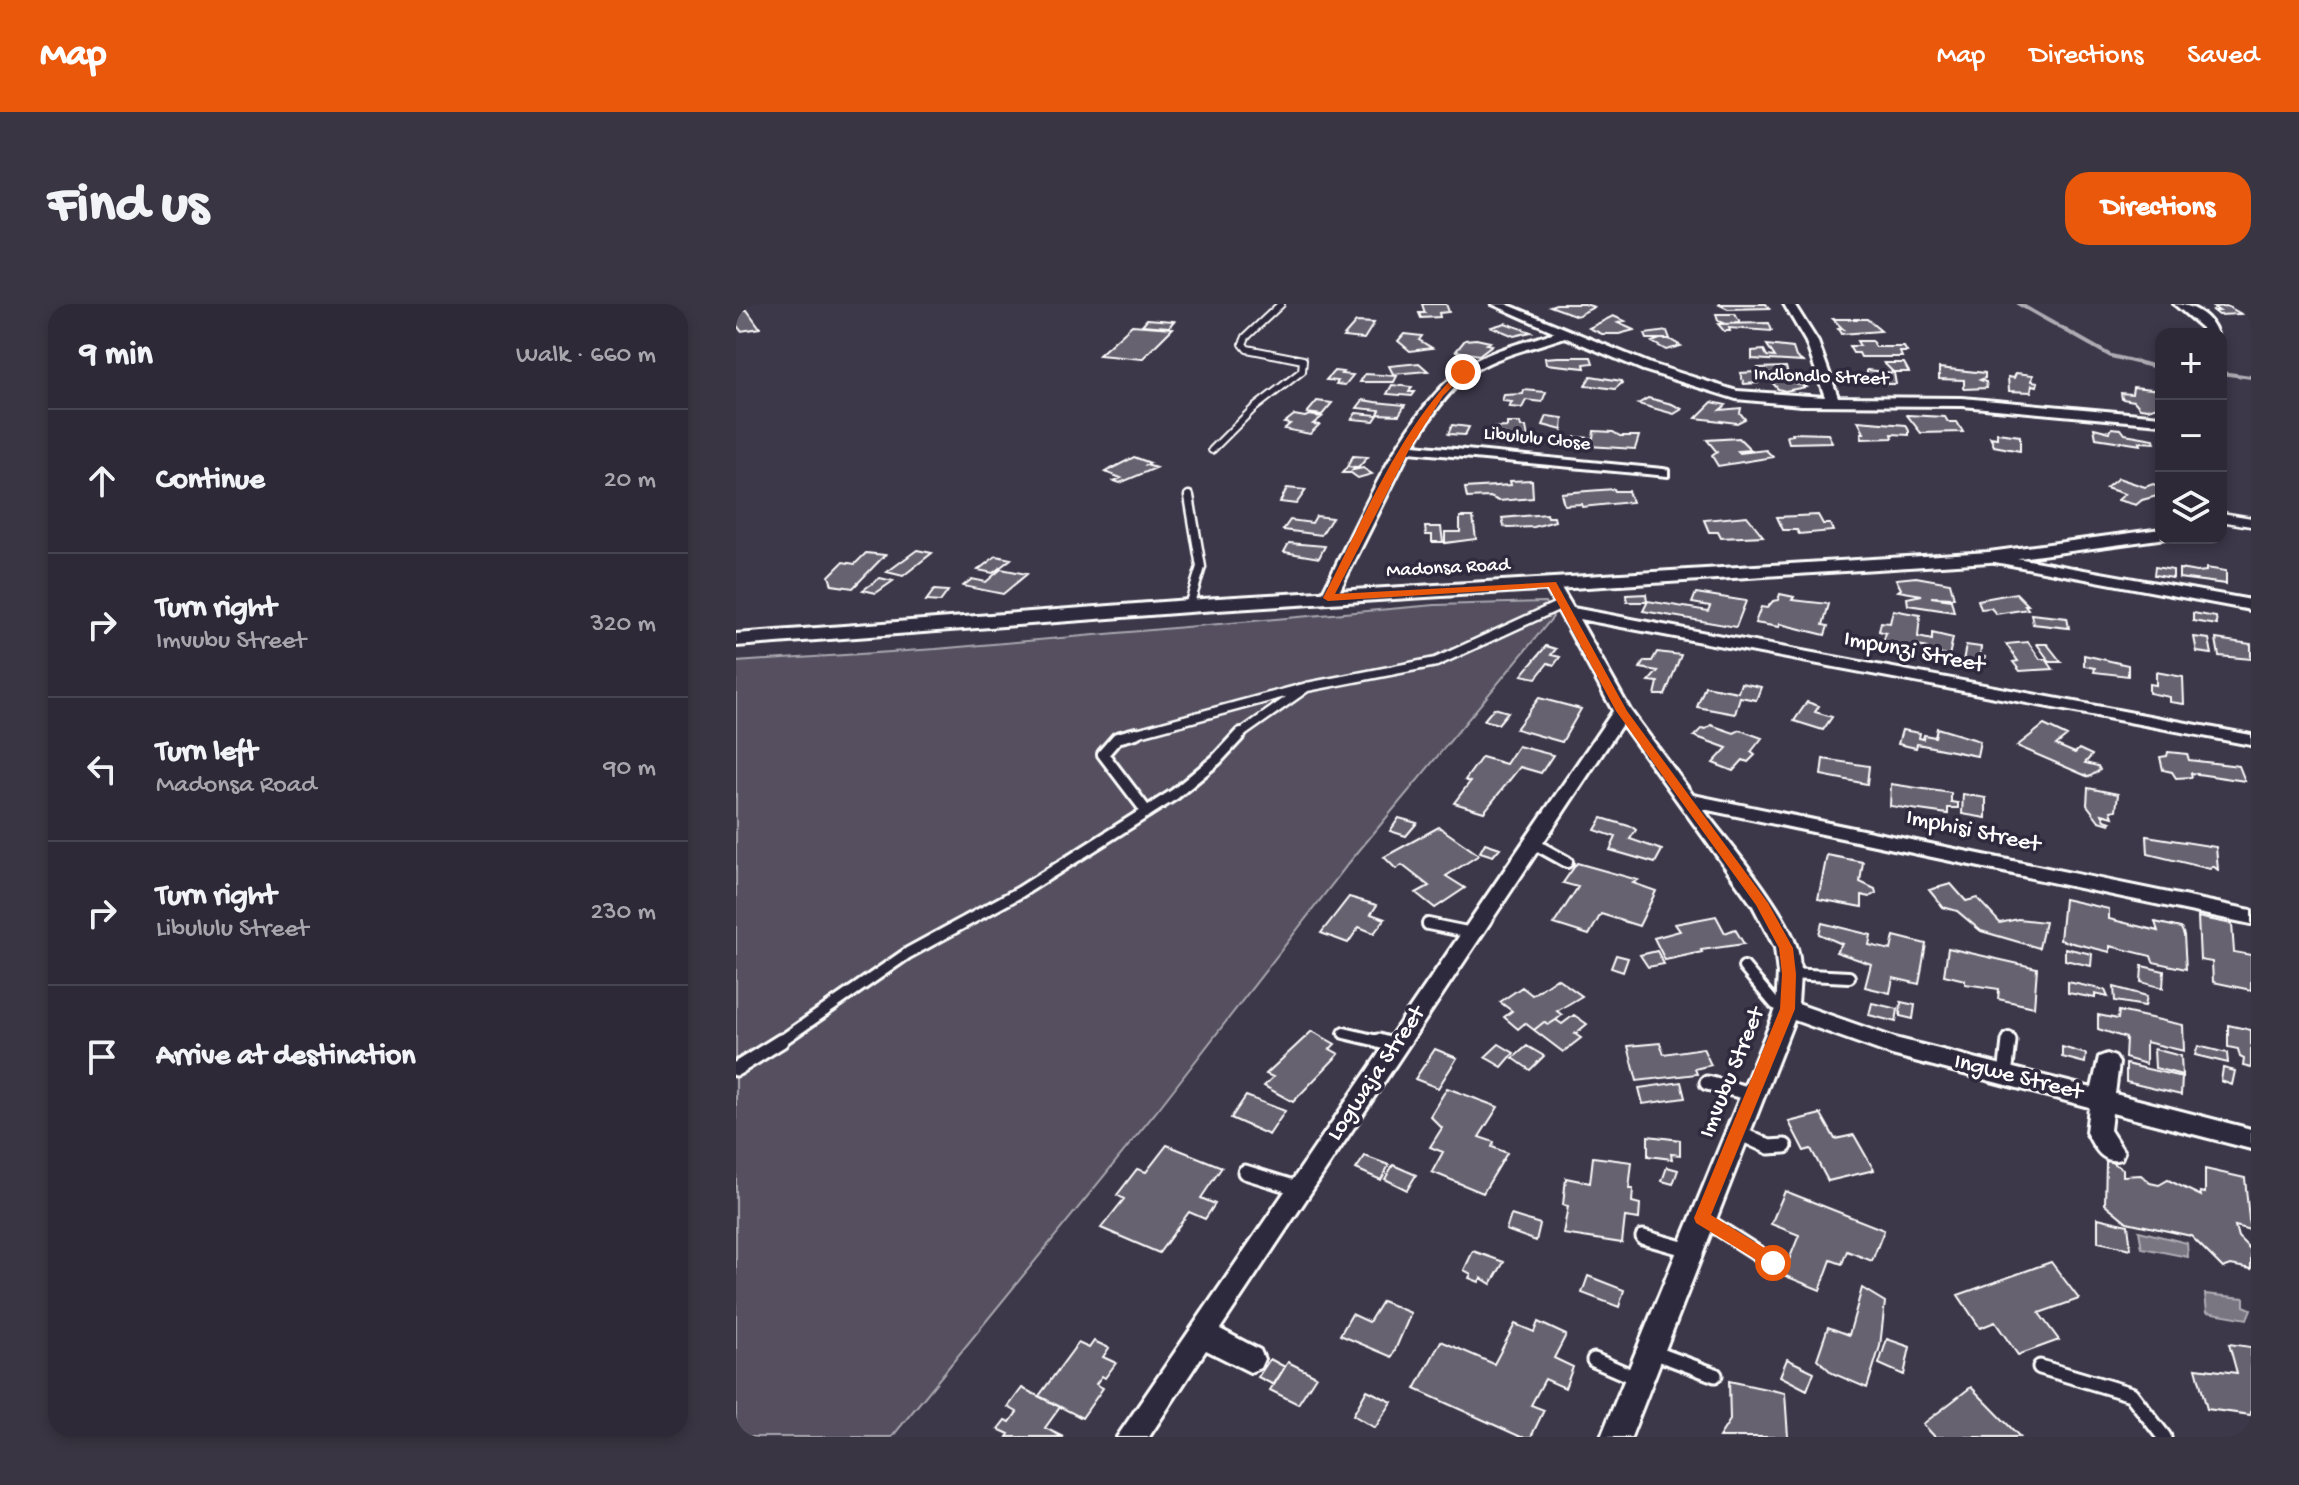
<!DOCTYPE html>
<meta charset="utf-8">
<style>
body{margin:0;font-family:"Gochi Hand",sans-serif;background:#393542;color:#f1f3f6}
.controls{position:absolute;right:24px;top:24px;display:grid;overflow:hidden;border-radius:16px;box-shadow:0 4px 12px #0003}
.controls button{width:72px;height:72px;display:grid;place-items:center;padding:0;border:0;border-bottom:2px solid #484552;background:#2d2937;color:#f1f3f6;font:40px sans-serif}
.stop{position:absolute;width:24px;height:24px;margin:-18px;border:6px solid #ea580c;border-radius:50%;background:#fff}
.stop.end{background:#ea580c;border-color:#fff;box-shadow:0 2px 8px #0008}
.list{margin:0;padding:0;list-style:none}
h2{display:flex;justify-content:space-between;align-items:center;height:104px;margin:0;padding:0 32px;font-size:34px}
h2 small{font-size:26px;font-weight:400;color:#a7a6ad}
.list li{display:grid;grid-template-columns:52px 1fr auto;gap:24px;align-items:center;box-sizing:border-box;height:144px;padding:0 32px;border-top:2px solid #484552}
.list b{display:block;font-size:30px;white-space:nowrap}
.list p{margin:0;font-size:26px;white-space:nowrap;color:#a7a6ad}
.list em{font-size:26px;font-style:normal;color:#a7a6ad}
.icon{flex:none;width:44px;height:44px;fill:none;stroke:currentColor;stroke-width:2;stroke-linecap:round;stroke-linejoin:round}
.map{position:relative;flex:none;width:1515px;height:1133px;overflow:hidden;border-radius:24px}
header{display:flex;align-items:center;gap:48px;box-sizing:border-box;height:112px;padding:0 40px;background:#ea580c;color:#fff}
header strong{font-size:38px}
nav{display:flex;gap:44px;margin-inline-start:auto;font-size:28px}
.intro{display:flex;align-items:center;justify-content:space-between;box-sizing:border-box;height:192px;padding:0 48px}
h1{margin:0;font-size:56px}
.button{padding:20px 36px;border-radius:24px;background:#ea580c;color:#fff;font-size:28px;font-weight:700}
main{display:flex;gap:48px;padding:0 48px}
aside{flex:1;background:#2d2937;border-radius:24px;box-shadow:0 4px 12px #0003}
.map>svg:first-child{display:block}
.green{fill:#555060;stroke:#aaa8b0;stroke-width:2}
.water{fill:#797682;stroke:#afadb4;stroke-width:2}
.lines{fill:none;stroke-linecap:round;stroke-linejoin:round}
.stream{stroke:#afadb4;stroke-width:4}
.building{fill:#666270;stroke:#fff;stroke-width:2}
.service-far3-casing{stroke:#fff;stroke-width:10}
.service-far2-casing{stroke:#fff;stroke-width:13}
.service-far1-casing{stroke:#fff;stroke-width:16}
.service-casing{stroke:#fff;stroke-width:19}
.minor-casing{stroke:#fff;stroke-width:6}
.tertiary-casing{stroke:#fff;stroke-width:6}
.service-far3{stroke:#2f2a3d;stroke-width:6}
.service-far2{stroke:#2f2a3d;stroke-width:8}
.service-far1{stroke:#2f2a3d;stroke-width:10}
.service{stroke:#2f2a3d;stroke-width:13}
.minor{fill:#2f2a3d;fill-rule:evenodd}
.tertiary{fill:#2f2a3d;fill-rule:evenodd}
.route{fill:#ea580c}
.labels{text-anchor:middle;dominant-baseline:central;stroke-width:7;stroke-linejoin:round;paint-order:stroke}
.far-street-label{font-size:20px;fill:#fff;stroke:#2f2a3d}
.street-label{font-size:24px;fill:#fff;stroke:#2f2a3d}
</style>
<header>
<strong>Map</strong>
<nav><a>Map</a><a>Directions</a><a>Saved</a></nav>
</header>
<div class="intro"><h1>Find us</h1><a class="button">Directions</a></div>
<main>
<aside>
<h2>9 min<small>Walk · 660 m</small></h2>
<ul class="list">
<li><svg class="icon" aria-label="ahead" viewBox="0 0 24 24"><path d="M12 20V5M6 11l6-6 6 6"/></svg><div><b>Continue</b></div><em>20 m</em></li>
<li><svg class="icon" aria-label="right" viewBox="0 0 24 24"><path d="M7 20v-9h11M14 6l5 5-5 5"/></svg><div><b>Turn right</b><p>Imvubu Street</p></div><em>320 m</em></li>
<li><svg class="icon" aria-label="left" viewBox="0 0 24 24"><path d="M17 20v-9H6M10 6l-5 5 5 5"/></svg><div><b>Turn left</b><p>Madonsa Road</p></div><em>90 m</em></li>
<li><svg class="icon" aria-label="right" viewBox="0 0 24 24"><path d="M7 20v-9h11M14 6l5 5-5 5"/></svg><div><b>Turn right</b><p>Libululu Street</p></div><em>230 m</em></li>
<li><svg class="icon" aria-label="arrive" viewBox="0 0 24 24"><path d="M6 21V4h12l-3 4 3 4H6"/></svg><div><b>Arrive at destination</b></div></li>
</ul>
</aside>
<div class="map">
<svg width="1515" height="1133" viewBox="0 0 1515 1133">
<rect width="100%" height="100%" fill="#3c3749"/>
<filter id="ink" filterUnits="userSpaceOnUse"><feTurbulence type="fractalNoise" baseFrequency=".0125" numOctaves="2"/><feDisplacementMap in="SourceGraphic" scale="16" xChannelSelector="R" yChannelSelector="G"/><feConvolveMatrix kernelMatrix="1 2 1 2 8 2 1 2 1" color-interpolation-filters="sRGB"/></filter>
<g filter="url(#ink)">
<path class="green" d="M809,298L817,313L612,560L420,808L156,1133H0V358L200,345L699,301Z"/>
<path class="water" d="M1403,927L1451,939L1452,953L1406,944Z
M1469,990L1508,994V1002L1515,1005L1511,1015L1471,1008Z"/>
<g class="lines">
<path class="stream" d="M1283,0L1375,52L1425,64
M1485,69L1515,73"/>
</g>
<path class="building" d="M686,0H710L713,8L703,9L704,13L685,14L683,9H689Z
M820,0H849L858,3L841,12L814,2Z
M982,0H1030L1033,4L992,5Z
M1491,2L1505,10L1483,11L1478,7H1483L1477,3Z
M11,6L24,24L5,27L0,20V9Z
M980,10H999L1004,19L989,20L982,17Z
M877,12L889,17L882,19L898,26L883,30H866L853,24Z
M411,15L438,17L433,23L406,21Z
M1097,15H1131L1145,27L1105,30L1102,25H1107Z
M620,18L638,19L628,35L607,33Z
M769,19L795,28L778,32L756,23Z
M1033,19L1036,27L993,24L994,27H988L982,20Z
M396,21L437,24L406,55L363,51Z
M931,27L934,35H911L909,30Z
M668,30L686,32L683,36L696,44L674,47L662,37Z
M740,35L754,38L751,40L756,41L743,51L720,47L729,36Z
M924,35H933L945,42L930,46L916,38Z
M1121,37H1136L1139,43H1168L1171,48H1164L1166,53H1125L1123,49H1117L1113,42H1124Z
M1031,41L1057,44L1060,53L1067,58L1016,55V47L1028,46L1031,52L1039,53Z
M822,53H855L857,59L848,60L849,64L810,60L809,54Z
M683,59L692,67L657,70L653,62Z
M1148,59H1168L1173,68H1157Z
M1050,63L1052,70L1059,71L1060,76L1055,77L1070,83L1049,87L1042,85L1035,77L1039,76L1036,69H1018L1022,79L1008,80L1004,69L1020,68L1022,64Z
M1203,64L1249,69V74L1244,76L1250,78L1251,84L1228,85V76L1203,75Z
M1131,66L1158,69L1160,80H1141L1131,73Z
M598,67L607,68L605,70L617,71L609,81L600,80L602,77L590,76Z
M1280,69L1297,71L1296,77L1302,78L1301,82L1296,81L1295,88L1273,87L1272,73L1278,74Z
M629,70L661,72L658,78H624Z
M855,72L885,77L886,79L879,85L849,81Z
M656,81L676,83L673,88H679L676,92L651,90Z
M1397,83L1425,86V101L1412,105L1404,104L1398,97L1386,95L1385,89L1396,90Z
M788,86L810,88L806,98L790,96L786,104L773,103L776,98L766,97L768,91L787,90Z
M912,94L936,100L946,105L938,110L902,100Z
M627,96L639,98L669,101L663,111L642,110L644,106L621,104Z
M581,97L596,99L586,111L571,109Z
M976,98L990,101L984,106L1005,104L1004,109L1009,115L1001,119L960,114Z
M620,109L642,111L638,117L616,115Z
M558,111L569,113L573,111L586,113L577,120L583,121L574,130L548,125L554,120L548,119Z
M1171,111L1209,113L1212,118H1221L1227,128L1185,129Z
M811,112L827,114L826,126L807,121Z
M1122,117L1170,121L1173,127V131L1156,130L1157,134L1126,135L1125,129H1128Z
M771,119H784L785,123H790L793,139H757L755,124L771,123Z
M716,121L733,123L729,131L712,130Z
M1358,124L1374,128L1376,124L1385,125L1389,130L1418,135L1419,139L1404,138L1405,141L1360,134Z
M858,127L877,128L884,132H903L899,145L837,141L839,133L857,134Z
M1056,129L1092,130L1096,138L1053,139L1051,132L1057,131Z
M1261,129L1284,132V147L1258,142L1254,133L1261,134Z
M1003,134L1015,146L1002,147L1004,149L1030,146L1037,153L982,162L976,152L981,148L971,136Z
M617,152L632,153L622,164L611,163Z
M398,153L414,159L410,161L420,164L384,179L378,177L385,174L369,168Z
M611,163L619,164L617,166L627,164L636,170L622,174L615,169H606Z
M1382,174L1409,183L1417,180L1425,183V191L1406,196L1400,201L1382,196L1389,190L1370,184Z
M796,176L797,194L763,197L754,193L731,194L729,184L775,181L774,177Z
M551,184L570,186L560,200L544,198Z
M878,185L879,187H892L896,198L846,203L845,200L828,201L825,189Z
M811,210L812,213H818L819,217L798,223L772,224L768,222L766,214Z
M1082,211L1087,220H1094L1097,227L1063,230L1061,226H1047L1041,213Z
M580,212L596,214L585,231L547,226L554,216L576,219Z
M1011,212L1027,232L985,234L982,228H973L968,216Z
M724,213H737L740,235L709,239V228H724Z
M689,223H705L707,238H696V231H690Z
M553,239L589,242L583,254L548,248Z
M181,246L196,249L167,272L151,268Z
M130,249L149,251L117,284L96,281L93,272L107,258L119,260Z
M260,252L275,255L257,269L242,266Z
M1419,263L1437,266V274L1418,271Z
M1470,264L1490,267V280L1443,274V265L1461,268L1470,267Z
M265,265L291,270L267,290L227,282L236,275L250,278Z
M1180,273L1214,279L1218,294L1195,293L1215,296L1218,308L1172,301L1171,294L1186,291L1162,287L1165,285L1160,275Z
M144,274L157,277L140,289L127,286Z
M198,286L212,287L204,298L190,297Z
M960,289L1010,297L1000,323L907,307L912,297L972,307L974,302L956,299Z
M1280,289L1292,301H1289L1292,305L1260,310L1255,304L1245,305L1242,296Z
M910,290L911,298H891L890,291Z
M1044,290L1058,293L1056,296L1093,300L1087,321L1092,322L1089,331L1044,320L1043,323L1019,319L1025,303L1031,304L1037,297L1042,296Z
M1157,306L1184,311L1182,333L1196,336V329L1217,334L1213,352L1190,348L1191,344L1182,342L1180,350L1146,341L1150,329L1143,327L1145,318L1154,319Z
M1457,309L1480,313L1481,321L1457,317Z
M1295,310L1331,314L1333,324L1297,320Z
M1458,333L1473,335L1476,350L1461,348Z
M1480,335L1515,340V355L1483,352Z
M1292,338L1304,355H1310L1317,365L1284,367L1277,358L1282,357L1270,340Z
M1301,340H1311L1325,358H1314Z
M1230,341L1245,343L1244,352L1249,353L1248,360L1227,357Z
M810,342L820,345L815,351L824,353L818,361L812,359L800,374L786,371Z
M921,348L945,351L929,391H919L922,378L913,377L922,367L904,364L908,357H916Z
M1348,351L1392,361V372L1358,368L1359,364L1348,362Z
M1420,368L1447,373L1448,400L1434,398V393L1413,389V380L1420,381Z
M1005,379L1025,383L1020,396L1004,393L999,410L961,403L969,382L1002,388Z
M803,394L845,405L826,438L780,425Z
M1071,398L1083,402L1079,408L1096,413L1087,426L1058,417Z
M758,404L772,408L762,420L748,416Z
M975,421L998,429L1004,426L1026,434L1015,448L1019,451L1012,458L1007,456L997,467L977,459L991,444L958,432L966,424L970,425Z
M1308,421L1331,432L1320,441L1339,449L1343,445L1356,451L1349,459L1362,462L1364,466L1353,473L1281,442Z
M1201,424L1244,437L1241,452L1181,440L1180,444L1162,440L1166,426L1184,429L1183,434L1187,435L1188,431L1199,433Z
M782,442L817,451L805,469L784,463L748,508L718,499L734,478L729,476L746,453L770,460Z
M1432,448L1451,450L1453,456L1503,462L1509,477L1455,469L1456,473L1440,474L1436,468L1427,466L1424,453L1431,452Z
M1087,455L1133,462L1131,480L1085,471Z
M1155,480L1215,489V498L1222,499V504H1212V510L1154,502Z
M1352,484L1382,490L1380,506L1375,507L1377,513L1366,510L1369,516L1375,518L1374,520L1363,517L1351,501Z
M1227,490L1250,494V514L1226,510Z
M663,514L681,519L670,532L654,527Z
M866,514L896,523L900,526L894,535L926,546L919,559L874,546L880,533L859,526Z
M703,523L743,551L710,572L729,584L699,604L680,589L693,582L666,561L660,565L648,553Z
M1411,532L1480,543L1482,566L1477,562L1474,565L1412,550Z
M749,539L764,544L757,552L744,548Z
M1091,551L1127,558L1124,578L1139,585L1140,589L1133,593L1126,591V603L1082,595Z
M841,559L902,576L897,579L920,587L903,622L865,610L853,631L818,620L842,583L827,579Z
M1215,580L1230,597L1241,594L1264,619L1282,615L1309,618L1303,644L1245,627L1221,607L1207,603L1193,586Z
M613,593L641,601L635,610L649,615L638,629L623,623L612,639L585,629Z
M1328,595L1373,605V615L1422,627L1419,618L1445,624L1448,631L1450,665L1417,658L1415,652L1374,642V648L1324,636Z
M980,612L989,629L999,625L1008,640L965,646L966,648L929,656L918,634L944,627L939,620Z
M1462,613L1496,620L1498,648L1515,651V686L1477,678L1476,658L1464,656Z
M1086,619L1135,631L1133,641L1155,646L1158,632L1190,640L1183,680L1157,674L1154,689L1129,683L1135,660L1100,648L1106,640L1083,630Z
M1212,644L1301,664L1298,703L1262,695L1263,685L1229,680V676L1208,671Z
M1329,644L1356,650L1355,662L1329,656Z
M921,647L928,660L912,663L904,651Z
M880,651L892,654L887,668L875,664Z
M1406,662L1428,667L1427,684L1405,678Z
M821,674L846,692L821,707L826,711L820,716L812,721L808,718L798,726L789,719L782,725L768,713L776,707L764,698L786,683L796,691Z
M1332,678L1369,686L1372,693L1359,690V694L1332,689Z
M1378,683L1411,692L1409,702L1379,697Z
M1165,698L1179,701L1177,715L1164,712Z
M1136,699L1162,705L1160,718L1133,711Z
M1383,707L1447,721L1448,747L1410,738V760L1389,754L1390,734L1362,725V711L1382,715Z
M838,711L851,720L839,730L845,734L827,748L798,726L808,718L812,721L820,716L826,720Z
M1492,721L1515,726V764L1507,762L1508,755L1504,753L1502,745L1492,743Z
M576,727L599,740L594,745L603,750L557,798L528,782L537,773L530,770Z
M924,739L928,750L967,744L975,761L959,765L961,770L901,777L892,742Z
M763,740L778,749L766,763L749,753Z
M791,742L808,752L794,766L777,754Z
M1462,742L1491,749L1492,759L1459,751Z
M1326,743L1350,750L1349,759L1326,753Z
M699,745L721,754L702,784L679,775Z
M1418,745L1445,752L1446,771L1419,764Z
M1390,760L1446,773L1445,791L1390,778Z
M1487,764L1499,767L1496,781L1485,777Z
M945,778L949,794L907,800L903,784Z
M711,784L762,803L743,833L758,838L756,843L771,849L747,889L696,868L707,848L694,843L706,824L694,812Z
M510,792L549,807L533,831L495,814Z
M1085,810L1099,835L1118,831L1138,866L1092,877L1075,845L1068,847L1053,818Z
M912,832L944,836V851L935,850L936,855L912,852Z
M431,841L486,863L465,894L479,900L469,915L453,908L423,949L365,924L388,895L381,891L401,865L410,868Z
M629,852L653,861L645,876L620,865Z
M857,853L896,858L893,885H897L896,898L904,900L903,915L889,913L886,939L827,930L832,902L827,901L830,874L854,879Z
M1373,857L1387,865V872L1405,871L1414,879L1423,881L1432,876L1465,892L1464,888L1469,889V865L1509,874L1514,926L1499,922L1502,933L1515,946V965L1495,961L1487,964L1455,932L1391,918L1369,900L1370,858Z
M657,861L680,871L671,886L649,875Z
M931,863L942,866L937,880L926,877Z
M1049,887L1148,926L1136,957L1111,947L1106,960L1095,956L1084,986L1047,971L1063,931L1035,920Z
M775,911L804,920L800,937L770,926Z
M1362,914L1392,921L1395,945L1362,938Z
M737,947L768,958L755,980L745,974L743,978L733,974L735,970L728,966Z
M1315,958L1343,995L1303,1009L1323,1036L1282,1051L1259,1018L1244,1024L1222,991Z
M852,972L888,986L883,1003L846,989Z
M1126,984L1149,998L1144,1042L1131,1084L1096,1069L1081,1055L1092,1023L1113,1031Z
M646,997L675,1009L656,1053L604,1031L616,1010L633,1018Z
M802,1018L830,1031L818,1054L837,1063L829,1084L809,1075L795,1101L808,1106L795,1133H785L679,1085L705,1037L758,1060L779,1020L798,1028Z
M1151,1035L1174,1043L1168,1071L1143,1060Z
M358,1037L373,1044L367,1053L380,1059L369,1074L366,1072L360,1080L367,1084L346,1114L303,1092L342,1039L353,1044Z
M1493,1040L1515,1043V1111L1471,1105L1460,1064L1501,1069Z
M534,1055L549,1063L538,1081L522,1073Z
M1051,1055L1078,1068L1071,1086L1044,1072Z
M552,1058L580,1072L562,1100L534,1086Z
M993,1077L1049,1089L1052,1133H983L994,1116Z
M1235,1083L1284,1133H1199L1187,1120Z
M286,1084L324,1103L309,1124L327,1133H271L273,1130L262,1125L269,1116L274,1118L281,1108L272,1103Z
M631,1086L656,1098L639,1124L617,1111Z"/>
<g class="lines">
<g class="service-far3-casing">
<path id="service-far3" d="M476,146L517,105L566,67L567,56L511,45L507,40L510,33L545,0"/>
</g>
<g class="service-far2-casing">
<path id="service-far2" d="M453,192L465,263L453,302
M1485,213L1515,218
M393,431L571,383L700,358L828,299
M503,431L571,383"/>
</g>
<g class="service-far1-casing">
<path id="service-far1" d="M400,429L381,434L367,450L411,508
M797,539L831,558
M692,620L736,629
M1008,663L1039,700L1049,704
M1053,670L1113,673
M608,729L650,739
M42,739L172,649L284,588L439,490L480,456L505,429
M1272,739L1273,734"/>
</g>
<g class="service-casing">
<path id="service" d="M642,737L660,742
M0,765L45,737
M1269,772L1273,737
M971,779L1016,790
M1003,829L1033,843L1049,842
M509,868L564,885
M968,915L1037,959
M907,933L953,946
M917,1048L979,1071
M858,1056L902,1075
M1304,1063L1395,1090L1428,1133"/>
</g>
<g class="minor-casing">
<path id="minor" d="M756,0H770L915,60L1001,87L1089,93L1070,38L1048,0H1058L1082,38L1102,93L1226,94L1425,112V120L1226,102L1065,101L1000,95L907,66L829,33C803,42 764,51 741,65C714,83 694,113 678,141L927,165L932,166V172L673,148L600,294L592,299L586,297L584,294C620,224 667,104 732,61C754,46 794,37 819,28Z
M1253,249L1515,296V306L1248,256L1246,253Z
M816,275L821,277L837,304L1515,431V441L843,315L894,406L957,491L1515,606V620L967,505C994,541 1048,603 1061,644C1066,662 1063,682 1062,700L1159,734L1356,784L1363,753L1371,750L1379,753L1383,759L1379,790L1515,825V845L1376,809L1374,826L1388,848L1385,855C1366,861 1358,843 1350,828L1353,803L1156,751L1058,716L895,1133H865L1040,705L1042,670L1039,644L1017,602L886,420L484,1025L524,1046L528,1055L524,1064L514,1068L470,1046L413,1133H381L877,407L808,280Z"/>
</g>
<g class="tertiary-casing">
<path id="tertiary" d="M1438,0C1456,0 1476,12 1481,30H1467L1466,24Z
M1425,225V234H1430L1253,258L466,307L0,342V330L466,295L1253,248Z"/>
</g>
<use href="#service-far3" class="service-far3"/>
<use href="#service-far2" class="service-far2"/>
<use href="#service-far1" class="service-far1"/>
<use href="#service" class="service"/>
<use href="#minor" class="minor"/>
<use href="#tertiary" class="tertiary"/>
</g>
</g>
<path class="route" d="M724,66L731,68L707,92L674,144L599,290L820,278L891,407L1032,599L1057,644L1060,670L1059,705L975,911L1043,953L1046,959L1043,964L1037,966L960,919L958,914L1044,705L1046,670L1043,644L1020,601L880,407L813,283L592,297L587,294C627,217 662,127 724,66Z"/>
<g class="labels">
<g class="far-street-label">
<text transform="translate(1085 74) rotate(2)">Indlondlo Street</text>
<text transform="translate(801 136) rotate(6)">Libululu Close</text>
<text transform="translate(712 265) rotate(-3)">Madonsa Road</text>
</g>
<g class="street-label">
<text transform="translate(1178 349) rotate(11)">Impunzi Street</text>
<text transform="translate(1237 528) rotate(12)">Imphisi Street</text>
<text transform="translate(997 769) rotate(-68)">Imvubu Street</text>
<text transform="translate(641 770) rotate(-56)">Logwaja Street</text>
<text transform="translate(1282 774) rotate(14)">Ingwe Street</text>
</g>
</g>
</svg>
<div class="controls">
<button>+</button>
<button>−</button>
<button><svg class="icon" aria-label="layers" viewBox="0 0 24 24"><path d="M12 4l9 5-9 5-9-5zM3 14l9 5 9-5"/></svg></button>
</div>
<div class="stop" style="left:1037px;top:959px"></div>
<div class="stop end" style="left:727px;top:68px"></div>
</div>
</main>
